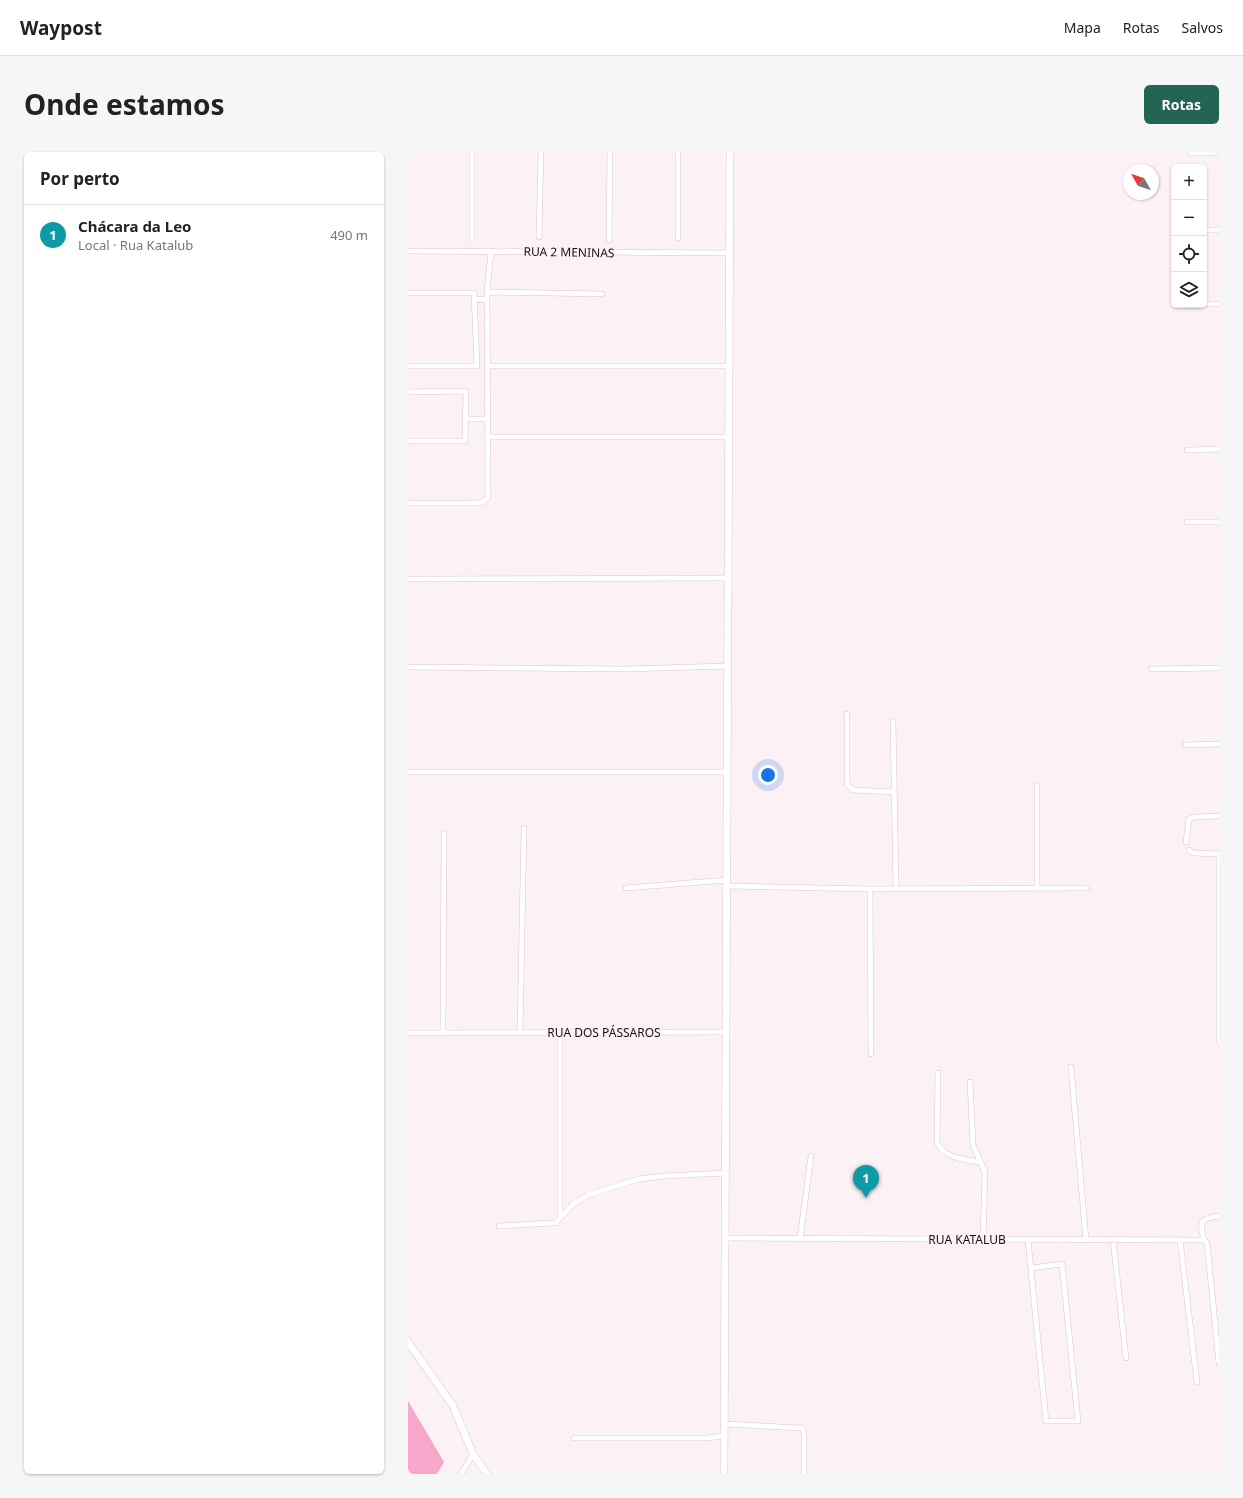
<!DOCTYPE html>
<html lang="pt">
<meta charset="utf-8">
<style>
body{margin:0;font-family:"Noto Sans",sans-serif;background:#f6f6f6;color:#222}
.controls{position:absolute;right:12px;top:12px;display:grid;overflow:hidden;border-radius:6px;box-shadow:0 1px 3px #0004}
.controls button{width:36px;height:36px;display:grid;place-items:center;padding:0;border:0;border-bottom:1px solid #e0e0e0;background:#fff;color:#222;font:20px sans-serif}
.compass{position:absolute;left:715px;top:12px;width:36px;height:36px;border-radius:50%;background:#fff;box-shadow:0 1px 3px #0004;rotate:310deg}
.you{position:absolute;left:360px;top:623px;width:14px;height:14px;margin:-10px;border:3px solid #fff;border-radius:50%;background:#1a73e8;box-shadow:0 0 0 6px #1a73e833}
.badge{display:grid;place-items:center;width:26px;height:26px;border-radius:50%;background:#236453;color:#fff;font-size:13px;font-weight:700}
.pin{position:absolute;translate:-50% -33px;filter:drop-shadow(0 1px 2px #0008)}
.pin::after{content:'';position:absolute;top:21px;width:14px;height:12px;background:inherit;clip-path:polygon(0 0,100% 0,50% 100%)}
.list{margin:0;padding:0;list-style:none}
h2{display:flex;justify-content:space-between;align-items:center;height:52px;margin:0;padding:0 16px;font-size:17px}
h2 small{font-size:13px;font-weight:400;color:#767676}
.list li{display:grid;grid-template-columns:26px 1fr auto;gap:12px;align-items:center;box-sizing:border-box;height:60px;padding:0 16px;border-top:1px solid #e0e0e0}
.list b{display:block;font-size:15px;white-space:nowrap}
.list p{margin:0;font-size:13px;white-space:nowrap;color:#767676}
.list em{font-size:13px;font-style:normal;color:#767676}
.icon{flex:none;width:22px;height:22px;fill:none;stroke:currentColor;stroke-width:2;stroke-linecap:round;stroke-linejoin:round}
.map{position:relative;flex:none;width:811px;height:1322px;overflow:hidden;border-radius:6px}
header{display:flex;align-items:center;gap:24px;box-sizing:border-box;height:56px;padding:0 20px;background:#fff;border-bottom:1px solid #e0e0e0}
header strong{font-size:19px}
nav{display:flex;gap:22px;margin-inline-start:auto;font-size:14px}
.intro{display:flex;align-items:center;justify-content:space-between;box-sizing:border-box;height:96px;padding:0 24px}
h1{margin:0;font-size:28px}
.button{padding:10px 18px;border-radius:6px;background:#236453;color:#fff;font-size:14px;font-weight:700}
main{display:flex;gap:24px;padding:0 24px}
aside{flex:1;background:#fff;border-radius:6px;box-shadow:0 1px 3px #0004}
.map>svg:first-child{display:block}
.forest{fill:#f7a8ca}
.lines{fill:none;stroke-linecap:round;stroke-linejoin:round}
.street-casing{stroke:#ddc5ce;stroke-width:6}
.secondary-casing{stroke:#ddc5ce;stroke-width:8}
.street{stroke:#fff;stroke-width:5}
.secondary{stroke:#fff;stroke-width:7}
.labels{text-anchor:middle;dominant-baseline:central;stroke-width:4;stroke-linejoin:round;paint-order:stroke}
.street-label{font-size:12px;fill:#170f12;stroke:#fcf2f6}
</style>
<header>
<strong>Waypost</strong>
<nav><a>Mapa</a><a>Rotas</a><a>Salvos</a></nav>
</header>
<div class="intro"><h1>Onde estamos</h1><a class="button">Rotas</a></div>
<main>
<aside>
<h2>Por perto<small></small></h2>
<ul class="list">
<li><span class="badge" style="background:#0f9aa8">1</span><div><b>Chácara da Leo</b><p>Local · Rua Katalub</p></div><em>490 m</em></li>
</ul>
</aside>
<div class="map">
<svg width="811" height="1322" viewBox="0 0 811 1322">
<rect width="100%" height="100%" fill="#fcf2f6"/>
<path class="forest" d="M0,1249L36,1310L29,1322H0Z"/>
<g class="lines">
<g class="street-casing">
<path id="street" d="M64,0V88
M782,1H811
M796,78H811
M131,85L133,0
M270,86V0
M201,88L202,0
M0,99L322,101
M79,140L194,142
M0,141H66L69,214H0
M66,147L79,148
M796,152H811
M79,214H322
M0,240L58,239L57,289H0
M57,267H79
M80,285H321
M779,298L811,297
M0,351H69L75,350L80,345L79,140L83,99
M779,370H811
M0,427L321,426
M0,515L218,517L320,514
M743,517L811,516
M439,562V632L445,638L486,640
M485,569L488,736
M777,593L811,592
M0,620H320
M778,690L781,667L786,665L811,664
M781,698L785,701L811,702
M811,702V889
M320,734L462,737L679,736
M218,736L320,728
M629,736V633
M462,737L463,902
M35,880L36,681
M112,880L116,676
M0,881L319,880
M663,915L678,1088
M530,921L529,991C538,1007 556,1007 572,1010
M562,930L565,993L577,1020L575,1088
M152,1066L165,1052L180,1043L231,1027L257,1024L318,1021
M91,1074L143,1071H148L152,1066V880
M318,1086L795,1088L799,1091L811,1211
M392,1087L403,1004
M705,1087L718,1206
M620,1088L638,1269H670L654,1112L623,1116
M772,1088L789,1230
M796,1088C792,1070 790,1067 811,1064
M317,1272L393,1276L395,1277L396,1284V1322
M166,1286H299L316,1284
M53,1322L65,1302"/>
</g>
<g class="secondary-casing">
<path id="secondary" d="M0,1190L45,1254L65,1302L79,1322
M316,1322L322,0"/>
</g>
<use href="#street" class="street"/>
<use href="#secondary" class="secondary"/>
</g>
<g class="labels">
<g class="street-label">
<text transform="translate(161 100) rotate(1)">RUA 2 MENINAS</text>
<text x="196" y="880">RUA DOS PÁSSAROS</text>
<text x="559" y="1087">RUA KATALUB</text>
</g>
</g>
</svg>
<div class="controls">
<button>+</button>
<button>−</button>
<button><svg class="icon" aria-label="locate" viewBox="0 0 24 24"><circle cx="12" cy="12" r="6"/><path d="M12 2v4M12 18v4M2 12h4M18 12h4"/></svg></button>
<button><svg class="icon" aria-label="layers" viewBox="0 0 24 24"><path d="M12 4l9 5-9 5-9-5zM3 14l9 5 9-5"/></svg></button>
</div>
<svg class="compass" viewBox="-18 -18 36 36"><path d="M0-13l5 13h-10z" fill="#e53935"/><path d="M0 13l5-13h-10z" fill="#767676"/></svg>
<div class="you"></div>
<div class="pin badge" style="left:458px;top:1046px;background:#0f9aa8">1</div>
</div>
</main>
